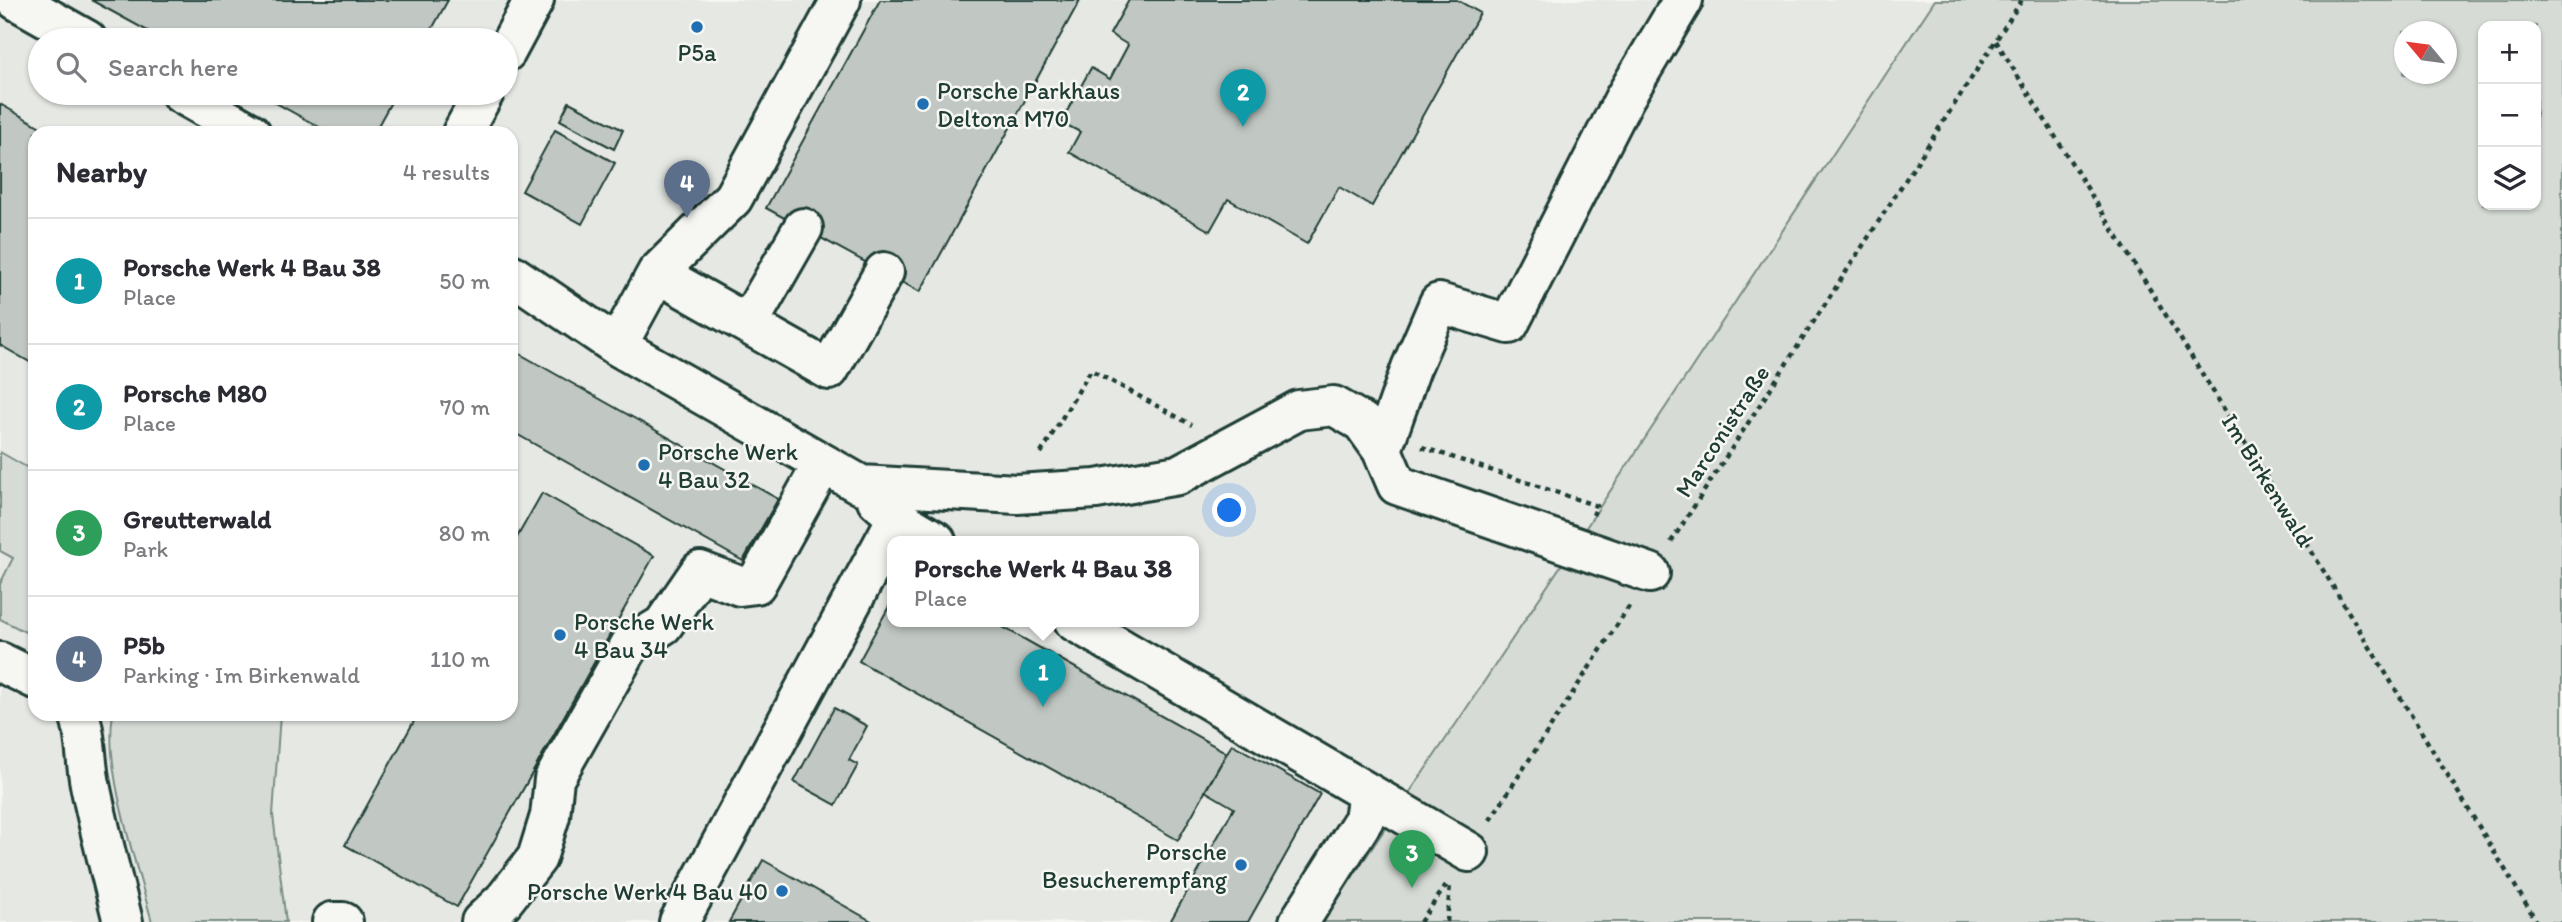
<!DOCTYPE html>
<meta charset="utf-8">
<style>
body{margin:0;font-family:Itim,sans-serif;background:#f7f7f7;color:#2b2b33}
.controls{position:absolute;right:21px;top:21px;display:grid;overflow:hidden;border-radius:14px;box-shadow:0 2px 5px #0004}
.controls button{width:63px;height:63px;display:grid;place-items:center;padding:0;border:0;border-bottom:2px solid #e1e1e2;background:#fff;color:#2b2b33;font:35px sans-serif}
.compass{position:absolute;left:2394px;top:21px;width:63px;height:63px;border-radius:50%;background:#fff;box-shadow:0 2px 5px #0004;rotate:299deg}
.you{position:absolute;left:1230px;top:511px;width:24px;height:24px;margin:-18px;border:5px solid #fff;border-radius:50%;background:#1a73e8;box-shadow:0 0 0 10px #1a73e833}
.badge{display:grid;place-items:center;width:46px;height:46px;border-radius:50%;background:#7c3aed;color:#fff;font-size:23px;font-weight:700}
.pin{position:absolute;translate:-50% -58px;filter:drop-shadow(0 2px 4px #0008)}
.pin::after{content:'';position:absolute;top:37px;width:24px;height:21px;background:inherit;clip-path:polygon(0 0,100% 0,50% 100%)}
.popup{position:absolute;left:887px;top:536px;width:312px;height:91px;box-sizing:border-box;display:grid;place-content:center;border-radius:14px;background:#fff;filter:drop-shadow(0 2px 5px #0005);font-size:23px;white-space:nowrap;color:#7c7c81}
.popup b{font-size:26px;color:#2b2b33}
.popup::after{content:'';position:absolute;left:50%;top:100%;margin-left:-14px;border:14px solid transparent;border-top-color:#fff}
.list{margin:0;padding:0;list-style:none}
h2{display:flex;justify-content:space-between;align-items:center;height:91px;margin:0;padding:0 28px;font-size:30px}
h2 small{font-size:23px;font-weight:400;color:#7c7c81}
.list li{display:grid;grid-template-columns:46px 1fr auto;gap:21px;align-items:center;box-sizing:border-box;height:126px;padding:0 28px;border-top:2px solid #e1e1e2}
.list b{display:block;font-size:26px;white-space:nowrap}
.list p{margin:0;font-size:23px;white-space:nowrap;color:#7c7c81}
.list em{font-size:23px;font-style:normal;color:#7c7c81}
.icon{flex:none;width:38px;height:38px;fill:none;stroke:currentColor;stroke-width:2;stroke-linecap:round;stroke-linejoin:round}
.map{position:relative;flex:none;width:2562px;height:922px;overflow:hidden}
.search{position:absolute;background:#fff;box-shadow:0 2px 5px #0004;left:28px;top:28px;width:490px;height:77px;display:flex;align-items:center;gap:18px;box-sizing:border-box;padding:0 24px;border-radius:38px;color:#7c7c81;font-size:26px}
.panel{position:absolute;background:#fff;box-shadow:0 2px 5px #0004;left:28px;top:126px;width:490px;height:595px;border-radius:21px}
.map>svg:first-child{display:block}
.built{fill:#e6e8e4;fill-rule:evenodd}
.green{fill:#d6dbd6;stroke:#7a8c85;stroke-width:2;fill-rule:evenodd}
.building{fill:#c1c8c3;stroke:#1f3d34;stroke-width:2}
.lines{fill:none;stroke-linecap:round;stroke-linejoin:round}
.minor-casing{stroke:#1f3d34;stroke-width:44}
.path{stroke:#1f3d34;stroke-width:4.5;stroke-dasharray:5 5;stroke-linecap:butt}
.minor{stroke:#f6f6f2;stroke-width:38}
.poi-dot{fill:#1f6fb2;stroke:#f6f6f2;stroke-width:2.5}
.labels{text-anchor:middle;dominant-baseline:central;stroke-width:5;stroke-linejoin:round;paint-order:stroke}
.poi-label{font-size:24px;fill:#1f3d34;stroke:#f6f6f2;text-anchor:start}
.street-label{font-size:24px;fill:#1f3d34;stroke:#f6f6f2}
</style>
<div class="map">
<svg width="2562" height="922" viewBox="0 0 2562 922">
<rect width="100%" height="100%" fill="#f6f6f2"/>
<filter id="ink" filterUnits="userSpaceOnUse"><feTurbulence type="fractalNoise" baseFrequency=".0143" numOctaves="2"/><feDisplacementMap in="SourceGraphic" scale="14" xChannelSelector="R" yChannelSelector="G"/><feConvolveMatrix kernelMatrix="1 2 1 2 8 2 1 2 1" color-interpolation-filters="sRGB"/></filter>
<g filter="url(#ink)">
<path class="built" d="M0,0H1935L1464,712L1322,922H286L273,815L280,714H511V133H35V472L0,452ZM40,40H506V93H40ZM892,541H1194V621H892Z
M0,551L13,558L0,584Z
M0,619L35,637V714H113L109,737L114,773L152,922H0Z"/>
<path class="green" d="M1935,0H2562V922H1322L1464,712ZM2483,26H2536V205H2483ZM2404,32H2446V74H2404Z
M0,452L35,472V637L0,619V584L13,558L0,551Z
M113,714H280L273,815L286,922H152C137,865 103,769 113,714Z"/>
<path class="building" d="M91,0H448L426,40H164Z
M880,0H1080L920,292L766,208Z
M1129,0H1457L1480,13L1372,206L1339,187L1307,244L1228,199L1210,231L1069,152L1080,132L1061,122L1091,68L1110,79L1128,45L1110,34Z
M258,93H396L374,133H330Z
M569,102L623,130L614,149L560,120Z
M0,104L51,133H35V365L0,345Z
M555,130L615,163L582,224L522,191Z
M511,349L778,499L743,561L511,431Z
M542,493L654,556L457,907L345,845L418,714H511V548Z
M892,601V621H992L1227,753L1178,840L859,661Z
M834,708L867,726L849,760L858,765L836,805L794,782Z
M1232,744L1320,794L1248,922H1170L1234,808L1205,791Z
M763,860L873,922H729Z"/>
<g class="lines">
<g class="minor-casing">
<path id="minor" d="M16,0L87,40
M506,52L534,0
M180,93L251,133
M462,133L484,93
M657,273L829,370L884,272
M511,274L617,346L861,485L1017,494L1096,489L1178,475L1299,410L1334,406L1362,422L1382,450
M748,324L803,228
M617,346L657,273L733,198L841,0
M877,500L897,518L936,541
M1650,573L1397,485L1382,450L1411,368L1439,303L1509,324L1624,99L1683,0
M1074,621L1469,852
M0,662L35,679
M79,714C87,736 85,760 90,784C99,830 112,876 123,922
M332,922H343
M481,922L504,900L537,858L550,816L554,779L630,645L663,625L700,571L740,586L756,584L822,465
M679,922L897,518
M1299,922L1364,819L1368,793"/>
</g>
<path class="path" d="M1996,41L2281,501L2537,922
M1422,447L1597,506L1593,515
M1041,453L1091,370L1192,425
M1671,542L2022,0
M1490,820L1630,605
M1420,922L1448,883
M1447,922L1450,884"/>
<use href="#minor" class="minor"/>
</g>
</g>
<g class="poi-dot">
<circle cx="697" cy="27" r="7"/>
<circle cx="923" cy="104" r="7"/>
<circle cx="644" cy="465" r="7"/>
<circle cx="560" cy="635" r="7"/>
<circle cx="1241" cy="865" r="7"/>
<circle cx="782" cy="891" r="7"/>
</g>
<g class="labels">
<g class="poi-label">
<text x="697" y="52" text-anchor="middle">P5a</text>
<text x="937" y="90">Porsche Parkhaus<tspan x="937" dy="28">Deltona M70</tspan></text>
<text x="658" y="451">Porsche Werk<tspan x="658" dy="28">4 Bau 32</tspan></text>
<text x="574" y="621">Porsche Werk<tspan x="574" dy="28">4 Bau 34</tspan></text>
<text x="1227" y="851" text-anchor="end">Porsche<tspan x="1227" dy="28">Besucherempfang</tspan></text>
<text x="768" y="891" text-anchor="end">Porsche Werk 4 Bau 40</text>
</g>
<g class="street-label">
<text transform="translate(1722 431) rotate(-57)">Marconistraße</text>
<text transform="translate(2268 480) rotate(58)">Im Birkenwald</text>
</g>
</g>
</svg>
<div class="controls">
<button>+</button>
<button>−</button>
<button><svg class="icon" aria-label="layers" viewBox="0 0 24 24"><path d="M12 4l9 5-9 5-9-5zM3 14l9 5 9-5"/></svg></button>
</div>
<svg class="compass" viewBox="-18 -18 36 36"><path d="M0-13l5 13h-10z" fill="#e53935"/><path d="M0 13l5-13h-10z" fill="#7c7c81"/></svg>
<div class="you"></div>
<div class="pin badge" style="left:1043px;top:707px;background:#0f9aa8">1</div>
<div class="popup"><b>Porsche Werk 4 Bau 38</b>Place</div>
<div class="pin badge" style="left:1243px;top:127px;background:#0f9aa8">2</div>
<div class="pin badge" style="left:1412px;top:888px;background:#2e9e5b">3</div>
<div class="pin badge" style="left:687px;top:218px;background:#5c6f8a">4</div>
<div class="search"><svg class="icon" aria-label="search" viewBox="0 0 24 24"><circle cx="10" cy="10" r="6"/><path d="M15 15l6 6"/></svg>Search here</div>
<section class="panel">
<h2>Nearby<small>4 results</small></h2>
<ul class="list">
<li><span class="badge" style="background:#0f9aa8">1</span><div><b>Porsche Werk 4 Bau 38</b><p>Place</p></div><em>50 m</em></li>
<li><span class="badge" style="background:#0f9aa8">2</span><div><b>Porsche M80</b><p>Place</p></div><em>70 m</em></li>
<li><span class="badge" style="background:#2e9e5b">3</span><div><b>Greutterwald</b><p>Park</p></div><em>80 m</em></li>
<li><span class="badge" style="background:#5c6f8a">4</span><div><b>P5b</b><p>Parking · Im Birkenwald</p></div><em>110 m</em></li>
</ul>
</section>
</div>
